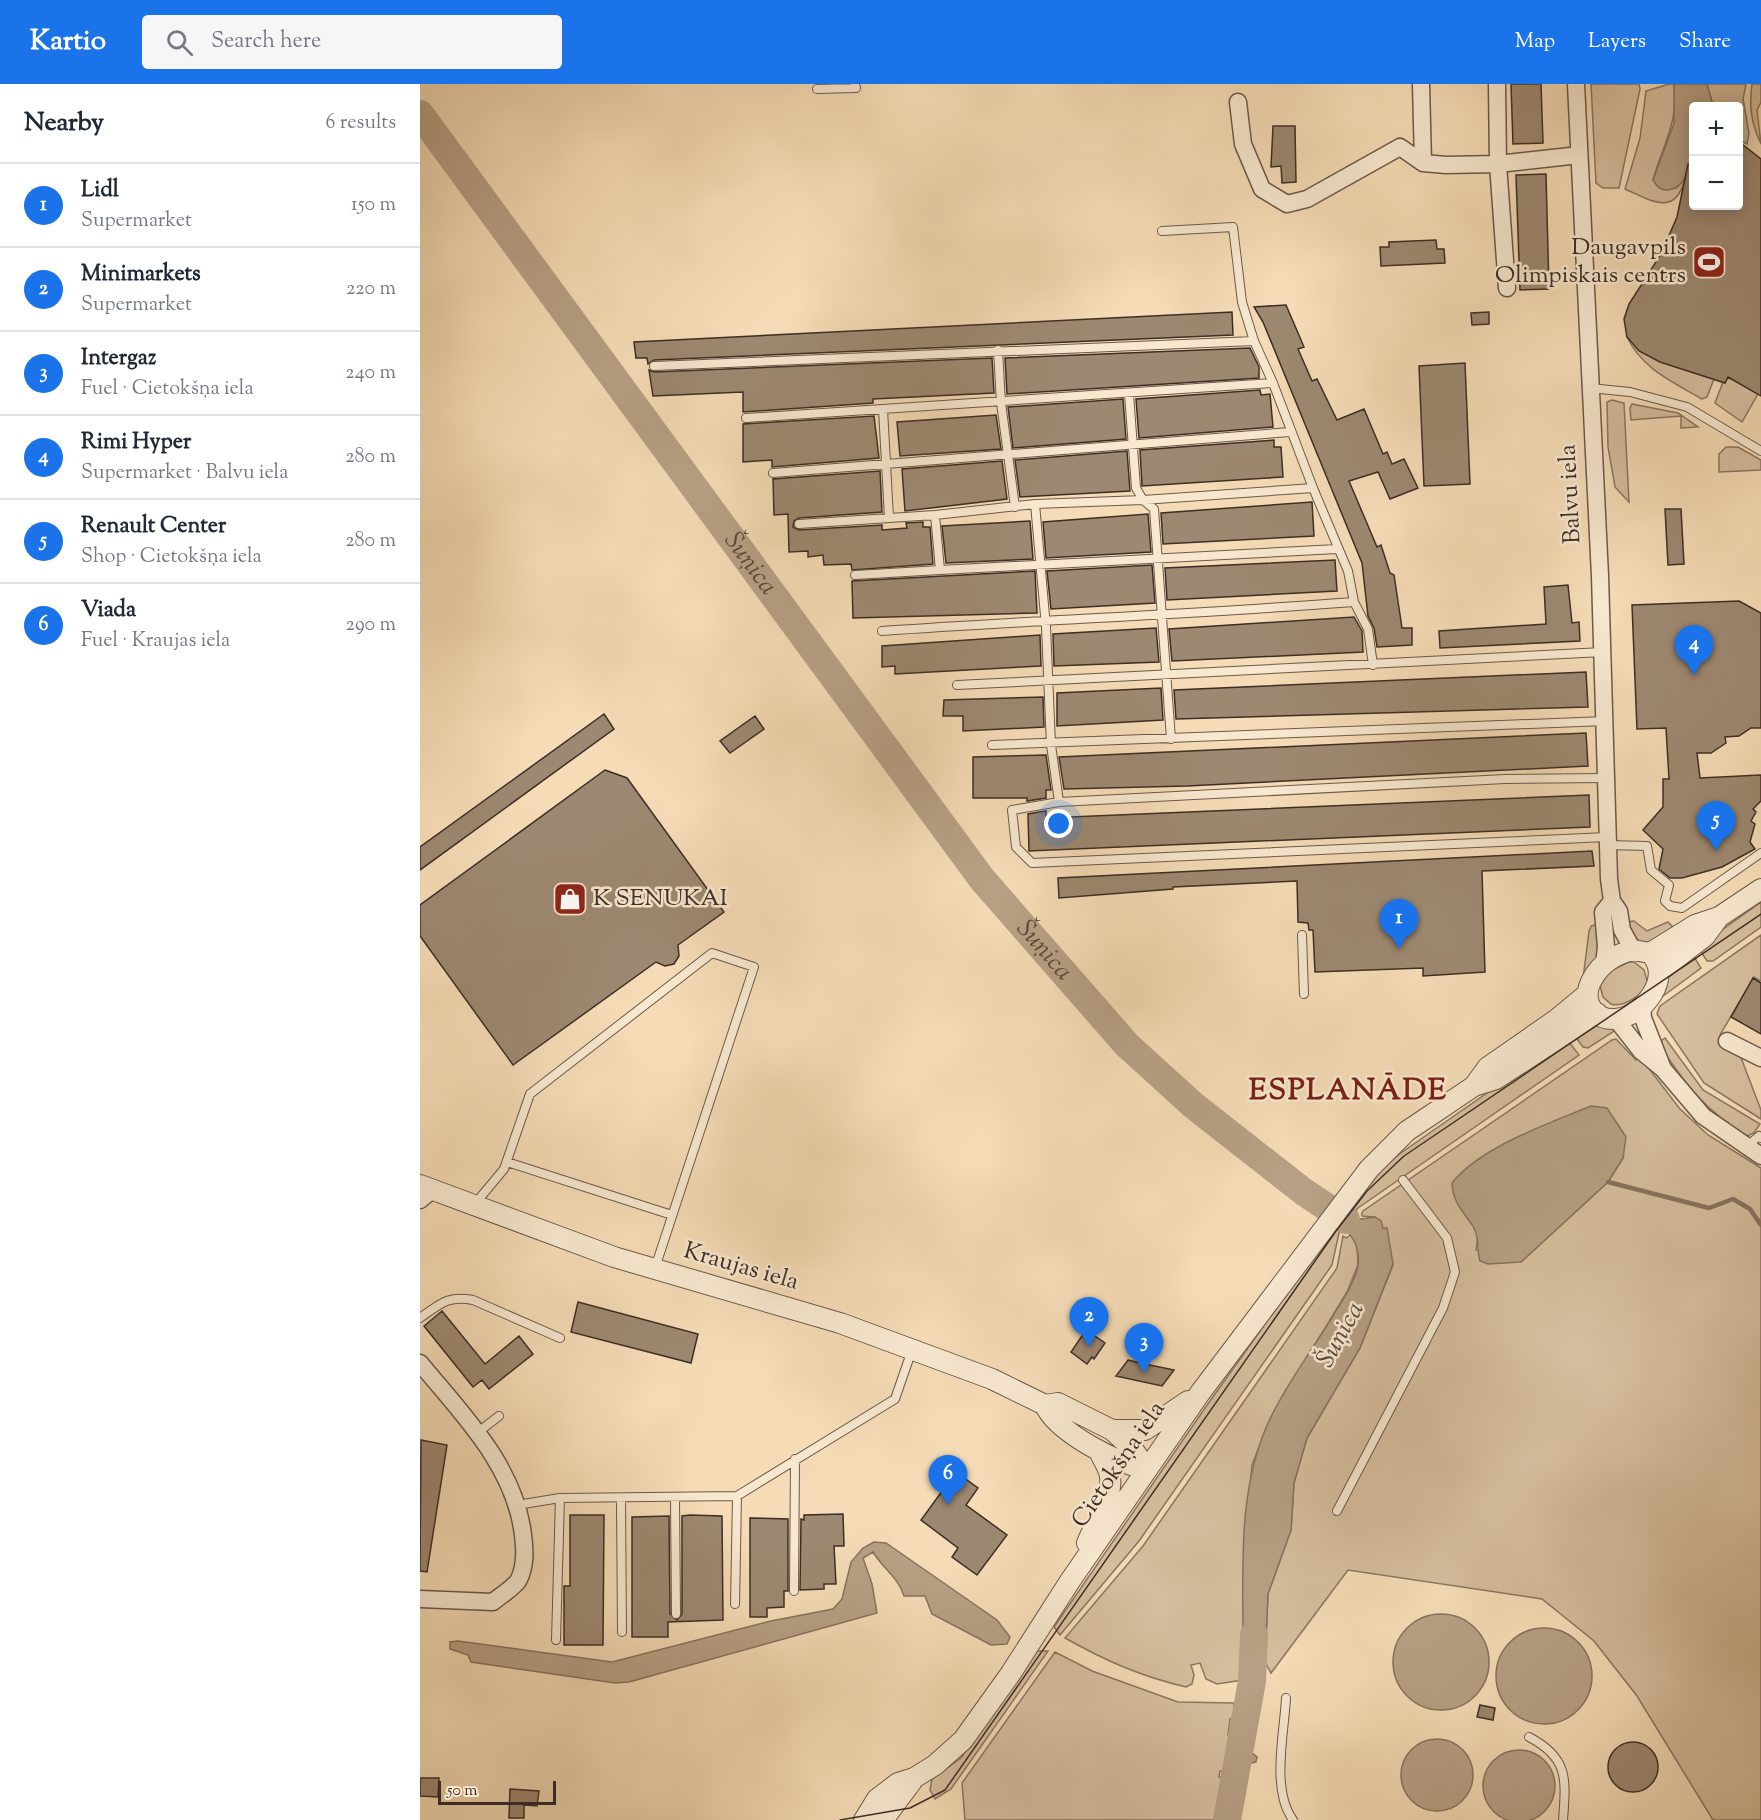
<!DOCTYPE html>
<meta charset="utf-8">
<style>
body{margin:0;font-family:"Sorts Mill Goudy",serif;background:#f6f6f7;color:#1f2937}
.controls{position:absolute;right:18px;top:18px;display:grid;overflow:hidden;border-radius:6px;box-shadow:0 3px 15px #0003}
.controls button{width:54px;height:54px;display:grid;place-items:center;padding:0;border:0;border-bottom:2px solid #e0e1e3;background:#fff;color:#1f2937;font:30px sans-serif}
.scale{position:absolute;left:18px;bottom:15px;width:118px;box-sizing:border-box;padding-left:6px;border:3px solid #3e2d27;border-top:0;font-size:16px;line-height:21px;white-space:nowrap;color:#3e2d27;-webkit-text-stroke:4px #f8e8d0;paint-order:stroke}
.you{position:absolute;left:639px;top:740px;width:21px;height:21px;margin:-15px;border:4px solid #fff;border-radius:50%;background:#1a73e8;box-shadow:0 0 0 9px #1a73e833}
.badge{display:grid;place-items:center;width:39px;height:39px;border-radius:50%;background:#1a73e8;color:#fff;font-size:20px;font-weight:700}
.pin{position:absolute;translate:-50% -50px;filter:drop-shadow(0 2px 3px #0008)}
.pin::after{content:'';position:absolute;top:32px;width:21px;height:18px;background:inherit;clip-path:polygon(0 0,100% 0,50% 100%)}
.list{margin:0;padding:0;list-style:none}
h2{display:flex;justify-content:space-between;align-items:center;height:78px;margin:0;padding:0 24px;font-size:26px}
h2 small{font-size:20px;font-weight:400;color:#747a83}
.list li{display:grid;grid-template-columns:39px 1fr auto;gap:18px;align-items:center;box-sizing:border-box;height:84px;padding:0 24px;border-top:2px solid #e0e1e3}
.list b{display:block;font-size:22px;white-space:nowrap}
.list p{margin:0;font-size:20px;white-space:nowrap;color:#747a83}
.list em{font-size:20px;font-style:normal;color:#747a83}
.icon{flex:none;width:33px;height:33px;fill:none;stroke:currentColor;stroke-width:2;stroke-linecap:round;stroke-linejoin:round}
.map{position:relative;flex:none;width:1341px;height:1736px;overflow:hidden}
header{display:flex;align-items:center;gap:36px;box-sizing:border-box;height:84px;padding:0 30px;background:#1a73e8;color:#fff}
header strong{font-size:28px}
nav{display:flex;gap:33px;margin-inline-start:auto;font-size:21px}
.search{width:420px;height:54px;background:#f6f6f7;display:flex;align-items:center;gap:15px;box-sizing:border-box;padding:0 21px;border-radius:6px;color:#747a83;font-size:22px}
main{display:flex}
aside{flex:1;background:#fff}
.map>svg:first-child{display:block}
.green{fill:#d6be9e;stroke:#8a7662;stroke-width:1.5;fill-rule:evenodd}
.water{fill:#b7a085;stroke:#87725f;stroke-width:1.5}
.pier{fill:#f5dcb6}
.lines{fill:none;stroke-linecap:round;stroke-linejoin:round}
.stream{stroke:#87725f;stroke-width:4.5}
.river{stroke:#b7a085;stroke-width:28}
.building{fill:#9d8871;stroke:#3e2d27;stroke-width:1.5}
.service-casing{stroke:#6c594b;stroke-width:10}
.minor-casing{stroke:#6c594b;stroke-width:19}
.tertiary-casing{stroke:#6c594b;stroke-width:22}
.service{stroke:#f8e8d0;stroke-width:8}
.minor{stroke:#f8e8d0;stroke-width:16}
.tertiary{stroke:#f8e8d0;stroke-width:20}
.tram{stroke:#3e2d27;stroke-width:1.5}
.labels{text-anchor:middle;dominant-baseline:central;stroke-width:5;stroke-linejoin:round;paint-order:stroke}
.poi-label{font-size:24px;fill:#3e2d27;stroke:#f8e8d0;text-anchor:end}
.street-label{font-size:24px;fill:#3e2d27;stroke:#f8e8d0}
.water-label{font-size:26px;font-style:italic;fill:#5c4a3e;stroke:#f8e8d0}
.district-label{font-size:30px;font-weight:bold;letter-spacing:1.5px;fill:#7a1f14;stroke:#f8e8d0}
</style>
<header>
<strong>Kartio</strong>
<div class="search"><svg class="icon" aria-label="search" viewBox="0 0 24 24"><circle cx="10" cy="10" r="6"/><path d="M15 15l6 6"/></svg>Search here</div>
<nav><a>Map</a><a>Layers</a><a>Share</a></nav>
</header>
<main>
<aside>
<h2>Nearby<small>6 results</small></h2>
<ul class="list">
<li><span class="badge">1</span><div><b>Lidl</b><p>Supermarket</p></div><em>150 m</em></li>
<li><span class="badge">2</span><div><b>Minimarkets</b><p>Supermarket</p></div><em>220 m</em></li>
<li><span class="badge">3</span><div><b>Intergaz</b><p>Fuel · Cietokšņa iela</p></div><em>240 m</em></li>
<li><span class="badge">4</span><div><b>Rimi Hyper</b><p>Supermarket · Balvu iela</p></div><em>280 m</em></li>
<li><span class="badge">5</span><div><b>Renault Center</b><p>Shop · Cietokšņa iela</p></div><em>280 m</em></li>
<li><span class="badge">6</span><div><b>Viada</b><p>Fuel · Kraujas iela</p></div><em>290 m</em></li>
</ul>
</aside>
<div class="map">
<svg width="1341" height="1736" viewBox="0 0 1341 1736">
<rect width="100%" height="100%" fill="#f5dcb6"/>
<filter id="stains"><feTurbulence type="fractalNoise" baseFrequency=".00333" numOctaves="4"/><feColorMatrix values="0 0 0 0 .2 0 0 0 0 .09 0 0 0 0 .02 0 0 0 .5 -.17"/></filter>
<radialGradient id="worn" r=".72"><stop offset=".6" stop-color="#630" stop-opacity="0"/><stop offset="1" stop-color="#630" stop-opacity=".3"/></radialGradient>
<path class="green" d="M1171,0H1219L1220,5L1199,104H1183L1176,99Z
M1249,0H1254C1260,35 1242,63 1233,96L1256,104L1265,94C1256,135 1228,115 1205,105L1220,54L1226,7Z
M1287,0H1326L1323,15L1329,49L1327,60L1319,56L1318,22H1293Z
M1332,0H1341V18L1337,26L1341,60C1331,39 1329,22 1332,0Z
M1207,253L1294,295L1287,313L1282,315C1253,298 1222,285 1207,253Z
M1308,293L1338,310L1322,338L1295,319L1303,298Z
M1192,316L1204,319L1209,418L1195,403L1188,363L1187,318Z
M1212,320L1258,329L1278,343L1261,344V332L1211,336L1210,324Z
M1306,363H1318L1341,376V386L1299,388V370Z
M1341,818V843L1293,877H1287L1278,863Z
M1214,837L1227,847L1248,838L1257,847C1231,861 1220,869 1206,838Z
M1178,840L1181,869L1163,895L1169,847L1171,842Z
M1341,851V897L1334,893L1300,951L1304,962L1320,971L1341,1026V1035L1284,999L1237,930L1240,922Z
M1271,868L1281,884L1235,918L1253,882Z
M1209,878H1214L1224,886L1228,900C1223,911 1202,924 1191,920L1183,913L1180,902L1188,888Z
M1174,937L1196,946L1168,964L1163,963L1154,951Z
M1146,954L1159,971L938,1124L919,1149L912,1181L719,1457L640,1551L634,1543L785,1324L932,1119L956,1091L978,1071Z
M1245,954L1283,1006L1340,1040L1334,1049L1327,1052C1284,1026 1265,1000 1238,959Z
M1196,955L1216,976L1220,973L1260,1025L1288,1051L1341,1084V1736H1293L1217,1612L1174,1557L1122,1515L928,1486L851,1589L845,1578L848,1510L871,1446L874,1399L887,1354L940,1264L973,1181L963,1145L955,1133L941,1132L943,1127L1192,956ZM1203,1074L1188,1098L1101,1178L1056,1166L1058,1152Z
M932,1150L937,1162L938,1181L927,1208L850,1335L832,1381L825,1461L823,1596L797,1600L786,1595L780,1579L771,1581L774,1591L772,1600L766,1603C720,1592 686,1577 645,1554L723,1462L917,1184L923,1152L926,1154Z
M617,1567H628L531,1705L515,1715L510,1706L512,1695L541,1674Z
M635,1568L672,1587L758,1618L814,1619V1622L823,1624L822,1629L810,1635L808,1651L813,1655L807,1688L800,1687L799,1693L802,1694L794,1736H545L542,1699Z"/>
<path class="water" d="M1254,0H1287L1293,22H1274C1273,43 1277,98 1252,105C1242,108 1238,104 1233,96L1254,39Z
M1171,1022L1187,1024L1206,1053L1203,1074L1188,1098L1101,1178L1068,1180L1060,1177C1057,1168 1059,1162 1057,1154C1055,1135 1033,1127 1032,1099C1060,1063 1130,1039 1171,1022Z
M900,1108L941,1135L955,1133L961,1137L963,1144H967L973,1180L940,1264L887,1354L874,1399L871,1446L848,1510L845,1578L837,1590L830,1589L823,1574C824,1496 815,1407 850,1335C867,1299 893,1265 914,1230C923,1216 935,1198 938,1181C942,1148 914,1137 891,1121Z
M454,1458L466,1459L577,1536L590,1553L587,1560L571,1561L512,1530L505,1512H484C478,1493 464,1486 453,1468L443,1474L452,1500L457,1529L209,1598L195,1599L51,1578L48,1571L30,1565V1558L38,1557L192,1578L351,1537L413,1525L422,1515L431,1478L443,1464Z
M973 1578a48 48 0 1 1 96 0a48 48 0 1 1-96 0Z
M1076 1592a48 48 0 1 1 96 0a48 48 0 1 1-96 0Z
M822,1629L830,1630L833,1634L831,1668L837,1673L836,1678L828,1680L824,1690L825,1711L817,1736H794L802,1694L806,1695L817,1632Z
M981 1691a36 36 0 1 1 72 0a36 36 0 1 1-72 0Z
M1063 1702a36 36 0 1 1 72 0a36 36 0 1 1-72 0Z"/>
<path class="pier" d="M907,1109L942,1132L928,1151L895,1127Z"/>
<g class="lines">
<path class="stream" d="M1188,1098L1289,1124L1313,1115L1330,1125L1341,1141"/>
<g class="river">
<path id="s1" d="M0,30L562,795L707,961L773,1021L884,1108L926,1136"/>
<path d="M807,1736L832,1597L834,1551"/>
</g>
</g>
<path class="building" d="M1091,0H1121L1123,59L1093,60Z
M853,42H875L876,98L862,99L861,82L851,83Z
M1318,57L1341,75V312L1308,293L1305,299L1240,278L1219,267L1207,253L1204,235L1209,220L1241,170L1257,133L1268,80L1274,81V122H1318Z
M1126,90L1129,205L1100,206L1096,91Z
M1016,156L1017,165H1024L1025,179L961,182L960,163H969V158Z
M866,221L884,263L878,265L892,297L897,295L917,336L944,325L963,370L967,368L972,380L984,375L998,404L970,415L958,388L929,397L957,463L961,461L970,489L974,491L982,544H992V561L957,563L954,544L948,532L942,479L843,238L834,223Z
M812,228L813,251L234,276L228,280L227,274H216L214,258Z
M1069,228V240L1052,241L1051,229Z
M830,264L839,283V294L587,310L585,274Z
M572,274L574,309L453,315V319L323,328V308L233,312L229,286L234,288Z
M1045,279L1050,400L1004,402L999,282Z
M840,306L841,311L850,310L853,343L719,354L716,315Z
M703,315L706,355L593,364L588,323Z
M576,331L581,365L480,372L477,338Z
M454,332L459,374L352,383V376L323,378V340Z
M854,356V363H861L863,393L722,402L720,366Z
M707,367L710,407L600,413L595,376Z
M582,377L587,415L485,427L482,385Z
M460,387L462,428L379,434L374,437L373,443L379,446L462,441V446L487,444L486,439L503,438V443H510L513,480L432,486L431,480L404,481L403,471L388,473V467L369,468L368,430L354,431L353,395Z
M892,418L894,452L743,460L741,429Z
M1245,425H1261L1264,480L1248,481Z
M728,430L731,468L626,474L623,438Z
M610,437L613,475L526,479L522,442Z
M915,476L917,507L747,516L745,484Z
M732,481L735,519L631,525L627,487Z
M615,487L617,529L433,534L432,497Z
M1148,501L1152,539L1159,538L1160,557L1020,564L1019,547L1126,540L1124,503Z
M1319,517L1341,529V644H1331L1319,652L1305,653L1306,659L1291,669H1277L1280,694L1341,691V717L1333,725L1336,728L1331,737L1335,740L1330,758L1335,765L1302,783L1262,794H1250L1239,785L1243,765L1223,746L1243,723V695H1249L1246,644L1217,645L1212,521Z
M934,533L942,547L943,568L752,577L749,545Z
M736,544L739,578L634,582L633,550Z
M620,551L621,582L475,590V582L462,583V562Z
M1166,588L1168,623L756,635L754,606Z
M741,604L743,636L637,642V609Z
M623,613L624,643L543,647V632H523L524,616Z
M184,630L194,645L0,786V763Z
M335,632L344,645L310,669L300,657Z
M1166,649L1168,682L767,702L644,705L639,673Z
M626,671L631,706H626V714L607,717V714H553V673Z
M185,686L207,694L304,828L258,861L259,872L254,880L245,882L236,878L93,981L0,852V821Z
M1169,711L1170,743L609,767L608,730L626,727V734Z
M1172,767L1174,782L1062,787L1065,888L1003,892V884L895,888L893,846H889L888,839L878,838L877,797L753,803V805L639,814L638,794Z
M1333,894L1341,899V950L1311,933Z
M158,1218L278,1250L271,1279L151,1248Z
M22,1227L65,1280L99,1252L113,1270L69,1305L62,1296L53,1303L4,1242Z
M666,1246L685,1259L674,1275L672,1273L667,1280L651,1268Z
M708,1276L720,1279L754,1286L742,1302L696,1292Z
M1,1356L27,1361L7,1488L0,1487Z
M536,1388L558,1404L546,1421L587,1451L557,1491L532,1473L538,1464L501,1436Z
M423,1430L424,1462H414L416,1500H404V1505L380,1506L381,1435L384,1436V1431Z
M150,1431H184L183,1561H144V1502H150Z
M270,1431L302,1432L303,1536L248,1538V1553H212V1433L249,1432L250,1530L257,1536L262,1530V1432Z
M330,1434L368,1435V1507H364V1523L347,1524V1533H330Z
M1060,1621L1075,1624L1073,1636L1057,1633Z
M1188 1683a25 25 0 1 1 50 0a25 25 0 1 1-50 0Z
M0,1694H19L18,1713L0,1712Z
M90,1705L119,1707L117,1722L104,1721V1734H89Z"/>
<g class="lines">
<g class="service-casing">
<path id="service" d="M397,5L436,4L435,0
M742,147L813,143L822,218L834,257L853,299L893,404L928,487L934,518L948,545L953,581
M578,266L581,319L595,423
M234,282L834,257
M1170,304L1210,308L1267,323L1341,367
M709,310L716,404L723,416L734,425L751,655
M463,325L469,434
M326,334L853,299
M353,389L870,348
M615,420L626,543L631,661L639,718
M515,431L520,486L917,465
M379,440L515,431L615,420L723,416L893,404
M435,491L520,486
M462,547C619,536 777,530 934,518
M537,601L1183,568
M572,661L1185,637
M1187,694L1085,695L639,718L592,726L596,763L612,779L1187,753
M1187,761L1227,762L1231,786L1249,801L1245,817L1250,822L1262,824L1341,769
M882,851L884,910
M1326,1063L1339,1052L1341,1054
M87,1078L252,1131
M54,1121L84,1085L110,1010L292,869L334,883L235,1184
M0,1234C20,1220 28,1211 53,1216L140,1254
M57,1349L79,1332
M201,1415L202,1548
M255,1415L256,1530
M97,1421L140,1414L317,1412L475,1315L492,1266
M917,1427L1023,1224L1035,1188L1027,1154L983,1096
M374,1507L375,1375
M315,1520L317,1412
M136,1556L140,1414
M866,1614C864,1651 851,1706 873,1736
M1109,1653C1149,1674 1146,1695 1143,1736"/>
</g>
<g class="minor-casing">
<path id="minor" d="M1001,0L1003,79
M1077,0L1078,80L1087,204
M1156,0L1180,492L1189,795L1192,817L1199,827L1202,846L1213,866
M818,18L823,60L842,105L867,120L887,115L980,63L1003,79L1026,81L1078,80L1159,71
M1184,880L1186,863L1183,828L1192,817
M1222,920L1223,934L1243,985
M1196,935L1221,967L1243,985L1283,1032L1341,1072
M1307,957L1341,974
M0,1116L12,1106
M0,1279C42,1330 95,1382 103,1451C105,1466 106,1483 98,1497C93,1504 80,1512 73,1518L0,1515"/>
</g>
<g class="tertiary-casing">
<path id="tertiary" d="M1213,866L1230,869C1254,893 1223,933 1195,935C1170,936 1161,913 1173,894C1182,878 1196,870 1213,866Z
M1230,869L1275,841L1299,833L1341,805
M1241,886L1285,852L1299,833
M1054,1002L1068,983L1137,935L1166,911
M0,1101L194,1173L420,1239L572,1295L625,1321L638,1319L692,1346L712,1364L727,1385
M625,1321C635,1347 699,1381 727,1385
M692,1346H725L768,1317
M667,1459C675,1439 696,1410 689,1388C687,1381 682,1374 679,1367
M444,1736L457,1715L478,1699L494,1694L515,1681L543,1656L591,1589L650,1497L780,1309L949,1085L987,1047L1011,1031L1054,1002L1076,995L1177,929
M463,1736L493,1696"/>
</g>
<use href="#service" class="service"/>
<use href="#minor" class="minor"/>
<use href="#tertiary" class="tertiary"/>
<path class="tram" d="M420,1736L490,1724L525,1706L916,1147L947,1107L984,1072L1341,830"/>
</g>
<defs>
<g id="stadium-square" transform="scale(1.725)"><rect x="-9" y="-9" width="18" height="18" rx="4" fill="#8f2418" stroke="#f8e8d0"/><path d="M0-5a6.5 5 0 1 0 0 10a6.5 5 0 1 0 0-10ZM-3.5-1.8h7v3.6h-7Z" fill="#fff"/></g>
<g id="shop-square" transform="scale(1.725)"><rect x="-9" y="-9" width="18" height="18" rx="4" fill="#8f2418" stroke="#f8e8d0"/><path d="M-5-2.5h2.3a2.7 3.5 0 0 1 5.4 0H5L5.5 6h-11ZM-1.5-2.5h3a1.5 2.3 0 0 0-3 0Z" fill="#fff"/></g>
</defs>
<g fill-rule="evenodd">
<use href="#stadium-square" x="1289" y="178"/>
<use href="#shop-square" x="150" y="815"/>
</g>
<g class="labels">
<g class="poi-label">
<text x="1266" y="164">Daugavpils<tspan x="1266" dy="28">Olimpiskais centrs</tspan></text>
<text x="173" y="815" text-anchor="start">K SENUKAI</text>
</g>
<g class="street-label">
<text transform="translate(1151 410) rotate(-93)">Balvu iela</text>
<text transform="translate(321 1183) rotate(16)">Kraujas iela</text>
<text transform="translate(699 1381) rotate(-56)">Cietokšņa iela</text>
</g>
<g class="water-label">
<text stroke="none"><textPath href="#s1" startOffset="558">Šuņica</textPath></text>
<text stroke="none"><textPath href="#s1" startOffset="1044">Šuņica</textPath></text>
<text transform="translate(921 1251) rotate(-61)">Šuņica</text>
</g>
<g class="district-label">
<text x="928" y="1007">ESPLANĀDE</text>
</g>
</g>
<rect width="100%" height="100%" filter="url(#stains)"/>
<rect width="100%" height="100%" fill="url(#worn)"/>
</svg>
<div class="controls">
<button>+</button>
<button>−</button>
</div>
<div class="scale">50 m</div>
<div class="you"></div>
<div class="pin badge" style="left:979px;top:865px">1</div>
<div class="pin badge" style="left:669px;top:1263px">2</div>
<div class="pin badge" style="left:724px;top:1289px">3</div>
<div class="pin badge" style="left:1274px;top:591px">4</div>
<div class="pin badge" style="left:1296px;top:767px">5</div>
<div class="pin badge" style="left:528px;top:1421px">6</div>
</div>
</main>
